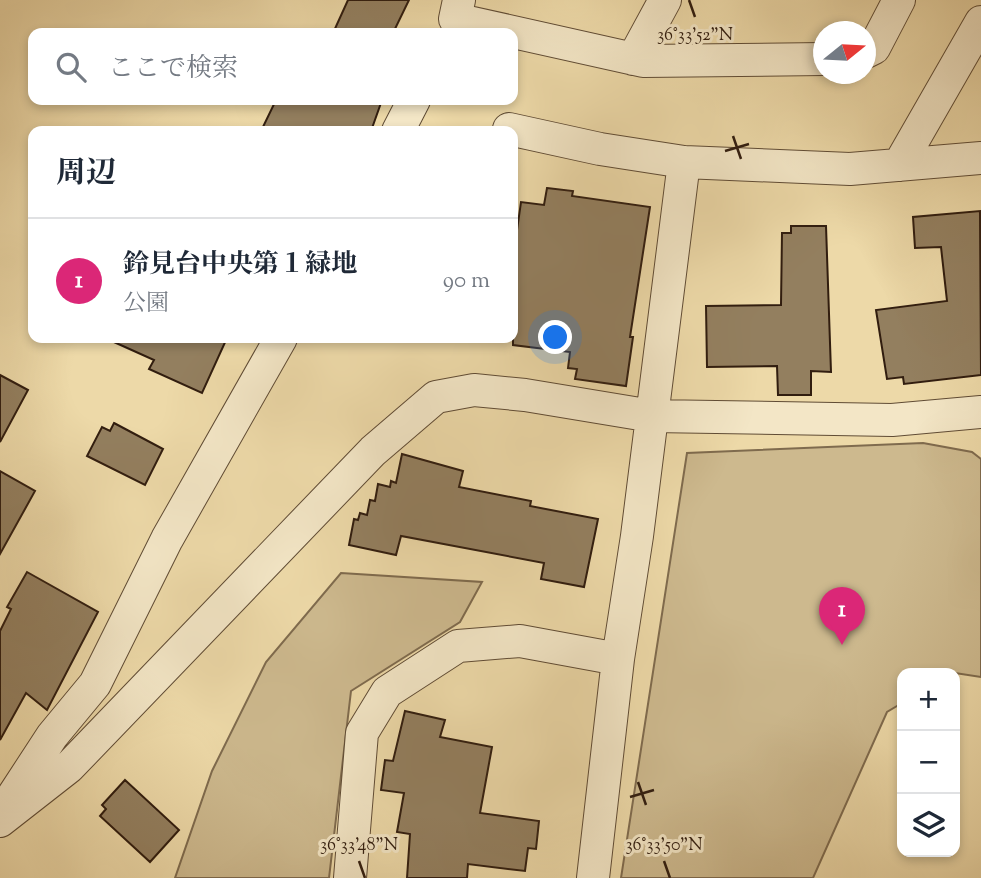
<!DOCTYPE html>
<html lang="ja">
<meta charset="utf-8">
<style>
body{margin:0;font-family:"Sorts Mill Goudy","Noto Serif JP",serif;background:#f6f6f7;color:#1f2937}
.controls{position:absolute;right:21px;bottom:21px;display:grid;overflow:hidden;border-radius:14px;box-shadow:0 4px 10px #0003}
.controls button{width:63px;height:63px;display:grid;place-items:center;padding:0;border:0;border-bottom:2px solid #e0e1e3;background:#fff;color:#1f2937;font:35px sans-serif}
.compass{position:absolute;left:813px;top:21px;width:63px;height:63px;border-radius:50%;background:#fff;box-shadow:0 4px 10px #0003;rotate:72deg}
.you{position:absolute;left:556px;top:338px;width:24px;height:24px;margin:-18px;border:5px solid #fff;border-radius:50%;background:#1a73e8;box-shadow:0 0 0 10px #1a73e833}
.badge{display:grid;place-items:center;width:46px;height:46px;border-radius:50%;background:#db2777;color:#fff;font-size:23px;font-weight:700}
.pin{position:absolute;translate:-50% -58px;filter:drop-shadow(0 2px 4px #0008)}
.pin::after{content:'';position:absolute;top:37px;width:24px;height:21px;background:inherit;clip-path:polygon(0 0,100% 0,50% 100%)}
.list{margin:0;padding:0;list-style:none}
h2{display:flex;justify-content:space-between;align-items:center;height:91px;margin:0;padding:0 28px;font-size:30px}
h2 small{font-size:23px;font-weight:400;color:#747a83}
.list li{display:grid;grid-template-columns:46px 1fr auto;gap:21px;align-items:center;box-sizing:border-box;height:126px;padding:0 28px;border-top:2px solid #e0e1e3}
.list b{display:block;font-size:26px;white-space:nowrap}
.list p{margin:0;font-size:23px;white-space:nowrap;color:#747a83}
.list em{font-size:23px;font-style:normal;color:#747a83}
.icon{flex:none;width:38px;height:38px;fill:none;stroke:currentColor;stroke-width:2;stroke-linecap:round;stroke-linejoin:round}
.map{position:relative;flex:none;width:981px;height:878px;overflow:hidden}
.search{position:absolute;background:#fff;box-shadow:0 4px 10px #0003;left:28px;top:28px;width:490px;height:77px;display:flex;align-items:center;gap:18px;box-sizing:border-box;padding:0 24px;border-radius:14px;color:#747a83;font-size:26px}
.panel{position:absolute;background:#fff;box-shadow:0 4px 10px #0003;left:28px;top:126px;width:490px;height:217px;border-radius:14px}
.map>svg:first-child{display:block}
.green{fill:#cdb98e;stroke:#7f6b4e;stroke-width:2}
.building{fill:#937f5f;stroke:#311d0f;stroke-width:2}
.lines{fill:none;stroke-linecap:round;stroke-linejoin:round}
.minor-casing{stroke:#604c35;stroke-width:34}
.minor{stroke:#f3e6c6;stroke-width:32}
.ticks{fill:none;stroke:#311d0f;stroke-width:2.5}
.ticks-label{font-size:18px;text-anchor:middle;fill:#311d0f;stroke:#f3e6c6;stroke-width:6;stroke-linejoin:round;paint-order:stroke}
</style>
<div class="map">
<svg width="981" height="878" viewBox="0 0 981 878">
<rect width="100%" height="100%" fill="#edd9a8"/>
<filter id="stains"><feTurbulence type="fractalNoise" baseFrequency=".00286" numOctaves="4"/><feColorMatrix values="0 0 0 0 .2 0 0 0 0 .09 0 0 0 0 .02 0 0 0 .5 -.17"/></filter>
<radialGradient id="worn" r=".72"><stop offset=".6" stop-color="#630" stop-opacity="0"/><stop offset="1" stop-color="#630" stop-opacity=".3"/></radialGradient>
<path class="green" d="M923,443L972,452L981,459V677L955,673H902V703L887,712L813,878H621L687,453Z
M341,573L482,582L460,622L351,691L329,878H175L212,771L266,662Z"/>
<path class="building" d="M348,0H409L393,33H333Z
M276,100H382L371,131H261Z
M547,188L573,191L572,196L650,207L630,337H633L626,386L575,379L577,369L568,368L570,352L513,345V258L521,202L544,205Z
M980,211L981,375L904,384L903,377L887,379L876,310L947,301L941,247L915,248L913,217Z
M791,226H826L831,372L811,371V395H778L777,366L707,367L706,306L781,305L782,233H791Z
M105,338H227L202,393L149,369L154,360Z
M0,375L28,390L0,442Z
M114,423L163,449L145,485L87,456L102,427L110,431Z
M402,454L463,471L459,487L531,501L530,506L598,519L584,587L541,579L544,563L401,536L396,555L349,545L354,519L358,520L360,513L367,515L370,500L375,501L378,484L390,487L391,481L396,483Z
M0,471L35,491L0,554Z
M27,572L98,612L47,710L26,693L0,740V631L11,609L7,607Z
M405,711L445,720L440,737L492,747L480,813L539,821L536,849L528,848L525,871L468,864L467,878H407L410,834L397,832L404,793L381,790L385,760L393,761Z
M125,780L179,830L150,862L100,816L106,809L102,805Z"/>
<g class="lines">
<g class="minor-casing">
<path id="minor" d="M459,0L455,19L643,61L824,59
M866,52L874,48L899,0
M633,59L665,0
M509,129L600,149L684,162L850,169L981,158
M398,131L414,100
M899,165L981,22
M7,805L52,736L95,684L167,539L281,338
M0,821L69,767L373,451L436,397L474,390L525,395L652,416L892,420L981,412
M350,878L362,733L387,692L458,646L520,641L618,659
M593,878L618,659L637,536L684,162"/>
</g>
<use href="#minor" class="minor"/>
</g>
<path class="ticks" d="M689,0L695,17M733,136L741,159M725,151L749,144M638,782L646,805M630,797L654,790M359,861L365,878M664,861L670,878"/>
<g class="ticks-label">
<text x="695" y="40">36°33'52"N</text>
<text x="359" y="850">36°33'48"N</text>
<text x="664" y="850">36°33'50"N</text>
</g>
<rect width="100%" height="100%" filter="url(#stains)"/>
<rect width="100%" height="100%" fill="url(#worn)"/>
</svg>
<div class="controls">
<button>+</button>
<button>−</button>
<button><svg class="icon" aria-label="layers" viewBox="0 0 24 24"><path d="M12 4l9 5-9 5-9-5zM3 14l9 5 9-5"/></svg></button>
</div>
<svg class="compass" viewBox="-18 -18 36 36"><path d="M0-13l5 13h-10z" fill="#e53935"/><path d="M0 13l5-13h-10z" fill="#747a83"/></svg>
<div class="you"></div>
<div class="pin badge" style="left:842px;top:645px">1</div>
<div class="search"><svg class="icon" aria-label="search" viewBox="0 0 24 24"><circle cx="10" cy="10" r="6"/><path d="M15 15l6 6"/></svg>ここで検索</div>
<section class="panel">
<h2>周辺<small></small></h2>
<ul class="list">
<li><span class="badge">1</span><div><b>鈴見台中央第１緑地</b><p>公園</p></div><em>90 m</em></li>
</ul>
</section>
</div>
